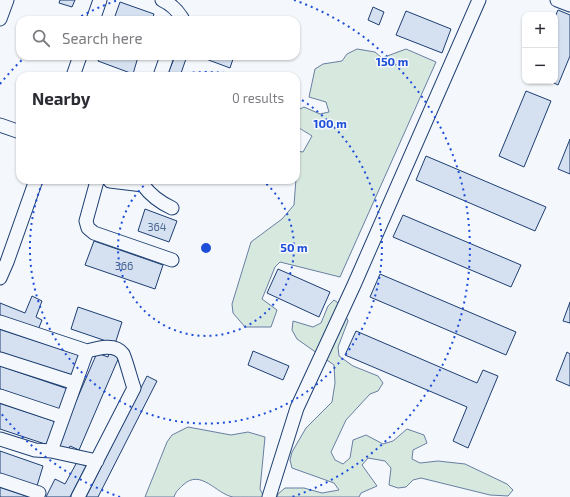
<!DOCTYPE html>
<meta charset="utf-8">
<style>
body{margin:0;font-family:"Exo 2",sans-serif;background:#f2f2f3;color:#2b2b33}
.controls{position:absolute;right:12px;top:12px;display:grid;overflow:hidden;border-radius:8px;box-shadow:0 1px 3px #0004}
.controls button{width:36px;height:36px;display:grid;place-items:center;padding:0;border:0;border-bottom:1px solid #e1e1e2;background:#fff;color:#2b2b33;font:20px sans-serif}
.list{margin:0;padding:0;list-style:none}
h2{display:flex;justify-content:space-between;align-items:center;height:52px;margin:0;padding:0 16px;font-size:17px}
h2 small{font-size:13px;font-weight:400;color:#7c7c81}
.icon{flex:none;width:22px;height:22px;fill:none;stroke:currentColor;stroke-width:2;stroke-linecap:round;stroke-linejoin:round}
.map{position:relative;flex:none;width:570px;height:497px;overflow:hidden}
.search{position:absolute;background:#fff;box-shadow:0 1px 3px #0004;left:16px;top:16px;width:284px;height:44px;display:flex;align-items:center;gap:10px;box-sizing:border-box;padding:0 14px;border-radius:12px;color:#7c7c81;font-size:15px}
.panel{position:absolute;background:#fff;box-shadow:0 1px 3px #0004;left:16px;top:72px;width:284px;height:112px;border-radius:12px}
.map>svg:first-child{display:block}
.green{fill:#d7e8df;stroke:#687fa3}
.building{fill:#d5e0f0;stroke:#1d3f73}
.lines{fill:none;stroke-linecap:round;stroke-linejoin:round}
.minor-casing{stroke:#1d3f73;stroke-width:15}
.minor{stroke:#f4f7fb;stroke-width:13}
.ring{fill:none;stroke:#1d4ed8;stroke-width:2;stroke-dasharray:2 4}
.labels{text-anchor:middle;dominant-baseline:central;stroke-width:3;stroke-linejoin:round;paint-order:stroke}
.number-label{font-size:11px;fill:#4b6792}
.centre{fill:#1d4ed8;stroke:#f4f7fb;stroke-width:2}
.ring-label{font-size:12px;text-anchor:middle;font-weight:bold;fill:#1d4ed8;stroke:#f4f7fb;stroke-width:3;stroke-linejoin:round;paint-order:stroke}
</style>
<div class="map">
<svg width="570" height="497" viewBox="0 0 570 497">
<rect width="100%" height="100%" fill="#f4f7fb"/>
<path class="green" d="M357,49L375,52L382,58L406,49L436,62L340,277L280,262L275,267L262,299L277,310L271,327H245L233,313L232,304L251,242L282,219L294,205L296,179V151L303,152L312,136C297,126 296,130 296,111L304,107L320,114L329,112L326,102L309,97L315,69L323,64L342,61L347,54Z
M334,300L341,305L348,321L338,347L339,356L353,366L378,376L383,383L378,391L370,394L346,420L331,452L335,460L343,464L350,458L353,440L366,435L383,444L393,441L407,429L424,435L427,443L413,450L412,459L420,463L438,461L465,464L507,484L513,490L508,496L490,495L421,478L413,480L406,487L398,488L389,485L391,468L385,461L368,458L362,465L377,486L361,493L359,497H277L278,494L285,488H304L322,493L339,490L334,483L292,468L290,460L292,452L306,428L332,402L335,383L334,365L297,339L292,330L293,321L313,327L321,323L328,306Z
M188,427L231,435L248,432L265,437L260,489L264,497C254,497 242,497 233,497C216,494 201,468 183,485C179,489 176,491 174,497H145L167,442L172,435Z"/>
<path class="building" d="M60,0H75L72,7L59,3Z
M120,2L154,14L152,20L114,19Z
M373,7L384,12L379,25L368,20Z
M558,10L570,15V56L558,85L550,81H555V17Z
M406,11L451,29L442,53L396,35Z
M100,56H136L138,57L133,74L98,61Z
M175,56H187L180,76H167Z
M198,56H234L230,68Z
M526,91L551,101L524,167L499,156Z
M570,139V174L558,169Z
M426,156L546,207L535,231L416,180Z
M145,209L177,221L169,242L138,231Z
M403,215L521,265L511,287L393,237Z
M94,241L163,265L155,289L85,265Z
M278,269L330,292L319,317L267,293Z
M380,274L516,332L506,355L370,297Z
M32,296L42,301L36,317L42,320L38,330L0,315V303L25,313Z
M570,302V323L563,321Z
M78,307L122,322L115,344L71,329Z
M0,329L79,355L72,377L0,352Z
M356,331L477,383L483,370L498,376L468,448L453,441L467,407L345,355Z
M253,351L289,366L283,380L248,365Z
M567,352L570,354V386L556,380Z
M97,353L108,357L109,353L119,357L79,450L70,446L68,450L57,445Z
M0,366L68,389L61,410L0,389Z
M147,376L157,381L98,497H86Z
M0,403L56,422L48,445L0,429Z
M0,451L43,466L37,486L0,474Z
M77,462L86,466L70,497H46L55,479L65,484Z
M0,487L29,497H0Z"/>
<g class="lines">
<g class="minor-casing">
<path id="minor" d="M162,0C171,4 177,10 182,18
M557,0L570,5
M0,19L7,0
M93,20L100,0
M73,76L80,56
M160,76L167,56
M0,125L20,132
M97,181L86,221L88,228L94,233L172,260
M110,181L143,185L145,180
M143,185C151,196 159,202 172,208
M0,278L7,262L36,180
M0,322L87,351
M0,359L75,383
M0,396L63,417
M0,439L35,450L51,451L97,461
M51,451L87,351C98,348 115,343 123,354C125,357 132,383 134,388L78,497
M0,480L39,493
M269,497L297,408L354,285L479,0"/>
</g>
<use href="#minor" class="minor"/>
</g>
<g class="ring">
<path d="M262 180A88 88 0 1 1 150 180"/>
<path d="M169 76A176 176 0 0 1 243 76M297 97A176 176 0 1 1 43 181"/>
<path d="M120 497A263 263 0 0 1 0 412M0 84A263 263 0 0 1 25 57M76 19A263 263 0 0 1 118 0M294 0A263 263 0 0 1 292 497"/>
</g>
<g class="labels">
<g class="number-label">
<text x="157" y="226">364</text>
<text x="124" y="265">366</text>
</g>
</g>
<circle cx="206" cy="248" r="6" class="centre"/>
<g class="ring-label">
<text x="392" y="66">150 m</text>
<text x="330" y="128">100 m</text>
<text x="294" y="252">50 m</text>
</g>
</svg>
<div class="controls">
<button>+</button>
<button>−</button>
</div>
<div class="search"><svg class="icon" aria-label="search" viewBox="0 0 24 24"><circle cx="10" cy="10" r="6"/><path d="M15 15l6 6"/></svg>Search here</div>
<section class="panel">
<h2>Nearby<small>0 results</small></h2>
<ul class="list">
</ul>
</section>
</div>
